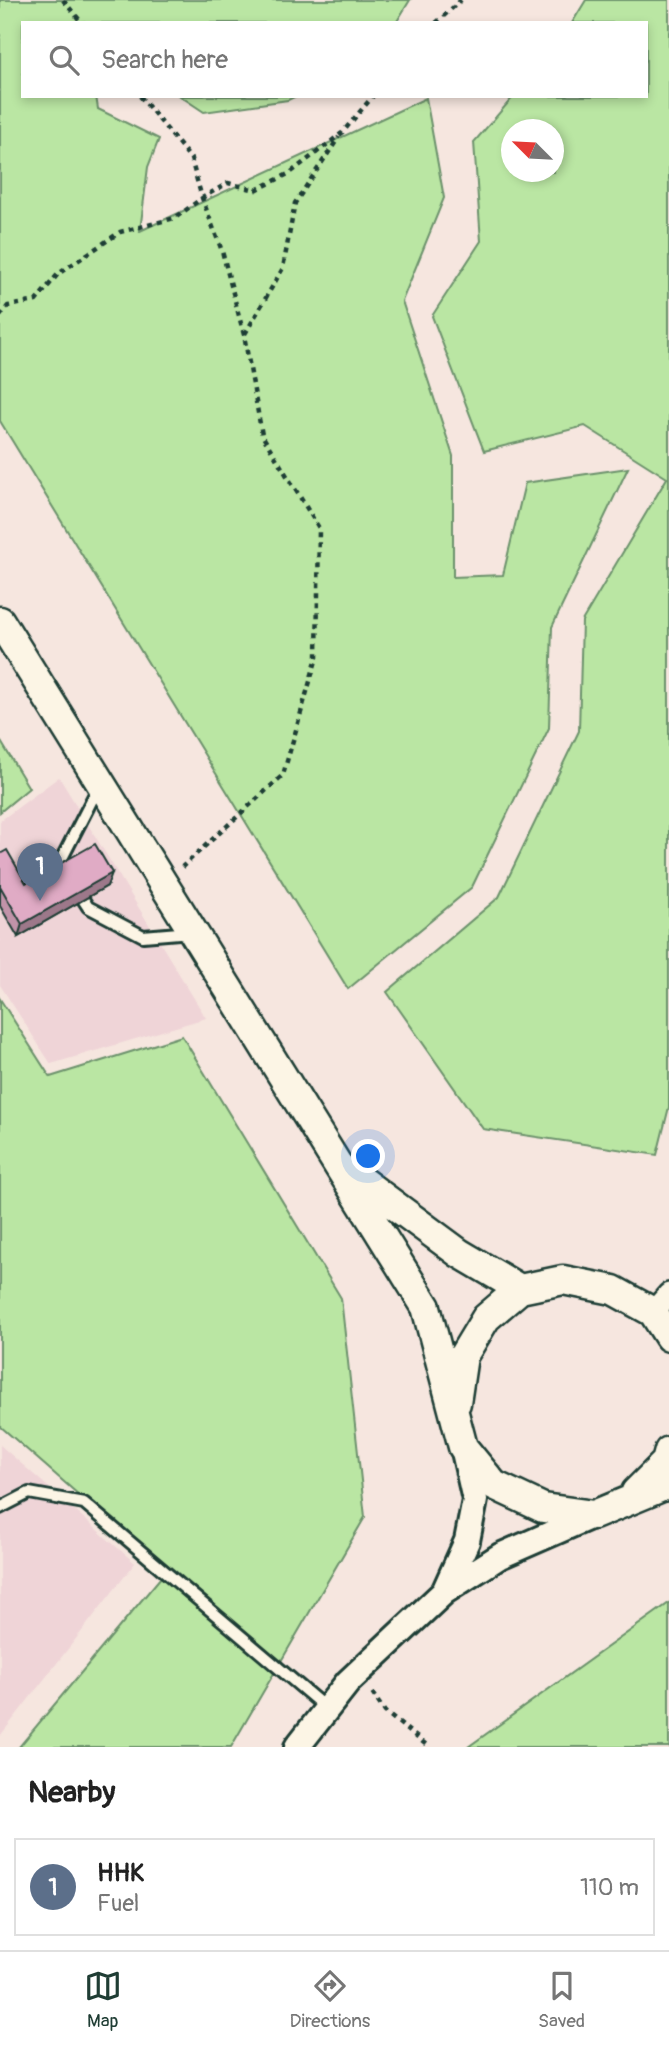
<!DOCTYPE html>
<meta charset="utf-8">
<style>
body{margin:0;font-family:Pangolin,sans-serif;background:#f6f6f6;color:#222}
.compass{position:absolute;left:501px;top:119px;width:63px;height:63px;border-radius:50%;background:#fff;box-shadow:0 4px 10px #0003;rotate:294deg}
.you{position:absolute;left:369px;top:1157px;width:24px;height:24px;margin:-18px;border:5px solid #fff;border-radius:50%;background:#1a73e8;box-shadow:0 0 0 10px #1a73e833}
.badge{display:grid;place-items:center;width:46px;height:46px;border-radius:50%;background:#1f3d34;color:#fff;font-size:23px;font-weight:700}
.pin{position:absolute;translate:-50% -58px;filter:drop-shadow(0 2px 4px #0008)}
.pin::after{content:'';position:absolute;top:37px;width:24px;height:21px;background:inherit;clip-path:polygon(0 0,100% 0,50% 100%)}
.list{margin:0;padding:0;list-style:none}
h2{display:flex;justify-content:space-between;align-items:center;height:91px;margin:0;padding:0 28px;font-size:30px}
h2 small{font-size:23px;font-weight:400;color:#767676}
.list li{display:grid;grid-template-columns:46px 1fr auto;gap:21px;align-items:center;box-sizing:border-box;height:98px;margin:0 14px 14px;padding:0 14px;border:2px solid #e0e0e0;border-radius:0px}
.list b{display:block;font-size:26px;white-space:nowrap}
.list p{margin:0;font-size:23px;white-space:nowrap;color:#767676}
.list em{font-size:23px;font-style:normal;color:#767676}
.icon{flex:none;width:38px;height:38px;fill:none;stroke:currentColor;stroke-width:2;stroke-linecap:round;stroke-linejoin:round}
.map{position:relative;flex:none;width:669px;height:1747px;overflow:hidden}
.search{position:absolute;background:#fff;box-shadow:0 4px 10px #0003;left:21px;right:21px;top:21px;height:77px;display:flex;align-items:center;gap:18px;box-sizing:border-box;padding:0 24px;border-radius:0px;color:#767676;font-size:26px}
.sheet{height:203px;background:#fff}
nav{display:flex;justify-content:space-around;align-items:center;box-sizing:border-box;height:98px;border-top:2px solid #e0e0e0;background:#fff;font-size:19px;color:#767676}
nav a{display:grid;justify-items:center;gap:4px}
nav .on{color:#1f3d34}
.map>svg:first-child{display:block}
.built{fill:#efd4d7}
.green{fill:#bae6a3;stroke:#6c926c;stroke-width:2;fill-rule:evenodd}
.lines{fill:none;stroke-linecap:round;stroke-linejoin:round}
.service-casing{stroke:#1f3d34;stroke-width:16}
.minor-casing{stroke:#1f3d34;stroke-width:26}
.tertiary-casing{stroke:#1f3d34;stroke-width:30}
.secondary-casing{stroke:#1f3d34;stroke-width:33}
.path{stroke:#1f3d34;stroke-width:4.5;stroke-dasharray:5 5;stroke-linecap:butt}
.service{stroke:#fcf5e5;stroke-width:10}
.minor{stroke:#fcf5e5;stroke-width:21}
.tertiary{stroke:#fcf5e5;stroke-width:24}
.secondary{stroke:#fcf5e5;stroke-width:28}
.wall{fill:#c193a9;stroke:#1f3d34;stroke-width:2}
.shaded-wall{fill:#9d788a;stroke:#1f3d34;stroke-width:2}
.building{fill:#e0abc5;stroke:#1f3d34;stroke-width:2}
</style>
<div class="map">
<svg width="669" height="1747" viewBox="0 0 669 1747">
<rect width="100%" height="100%" fill="#f6e6df"/>
<filter id="ink" filterUnits="userSpaceOnUse"><feTurbulence type="fractalNoise" baseFrequency=".0143" numOctaves="2"/><feDisplacementMap in="SourceGraphic" scale="14" xChannelSelector="R" yChannelSelector="G"/><feConvolveMatrix kernelMatrix="1 2 1 2 8 2 1 2 1" color-interpolation-filters="sRGB"/></filter>
<g filter="url(#ink)">
<path class="built" d="M59,777L206,1018L51,1064L0,985V821Z
M0,1445L135,1563L0,1736Z"/>
<path class="green" d="M0,0H410L396,23H85L84,21V23H23V96H96L98,109L159,139L148,167L140,231L426,98L444,198L402,301L453,456V577L503,575L525,483L628,468L552,627L549,728L472,887L348,989L0,421Z
M586,0H669V1107L657,1155L483,1129L387,992L499,897L579,731L582,621L667,478L585,426L484,451L432,316L481,241L474,142L514,96H646V23H572ZM512,130H554V172H512Z
M180,96H296L288,100L204,112Z
M0,740L29,788L0,812Z
M0,999L50,1077L182,1036L341,1298L365,1517L231,1747H19L166,1571L0,1426Z
M669,1603V1747H468Z"/>
<g class="lines">
<g class="service-casing">
<path id="service" d="M67,873L60,862L99,786
M77,890L88,907L143,936L191,932
M0,1508L29,1493L84,1503L327,1709"/>
</g>
<g class="minor-casing">
<path id="minor" d="M653,1312L669,1294"/>
</g>
<g class="tertiary-casing">
<path id="tertiary" d="M444,1592L467,1541L475,1500L463,1447
M297,1747L348,1682L444,1592L500,1556L594,1515"/>
</g>
<g class="secondary-casing">
<path id="secondary" d="M0,621L426,1307L463,1447L494,1485L543,1508L594,1515L669,1484
M351,1173L459,1253L520,1289
M456,1403L463,1356L486,1318L520,1289L563,1280L613,1290L653,1312L669,1337
M636,1492L666,1462L669,1451"/>
</g>
<path class="path" d="M63,0L82,23
M436,23L461,0
M140,96L191,159L202,198L222,251L244,335L262,435L319,528L317,657L283,775L182,867
M0,316L8,306L36,301L58,274L120,232L175,218L202,198L228,183L256,190L290,173L342,133L373,96
M245,334L283,268L295,203L339,137
M372,1693L385,1712L429,1747"/>
<use href="#service" class="service"/>
<use href="#minor" class="minor"/>
<use href="#tertiary" class="tertiary"/>
<use href="#secondary" class="secondary"/>
</g>
<path class="wall" d="M0,854L26,883L107,886L18,937L0,906Z"/>
<path class="shaded-wall" d="M112,873L107,886L18,937L22,924Z"/>
<path class="building" d="M95,844L112,873L22,924L0,886V854L7,850L26,883Z"/>
</g>
</svg>
<svg class="compass" viewBox="-18 -18 36 36"><path d="M0-13l5 13h-10z" fill="#e53935"/><path d="M0 13l5-13h-10z" fill="#767676"/></svg>
<div class="you"></div>
<div class="pin badge" style="left:40px;top:901px;background:#5c6f8a">1</div>
<div class="search"><svg class="icon" aria-label="search" viewBox="0 0 24 24"><circle cx="10" cy="10" r="6"/><path d="M15 15l6 6"/></svg>Search here</div>
</div>
<section class="sheet">
<h2>Nearby<small></small></h2>
<ul class="list">
<li><span class="badge" style="background:#5c6f8a">1</span><div><b>ННК</b><p>Fuel</p></div><em>110 m</em></li>
</ul>
</section>
<nav>
<a class="on"><svg class="icon" aria-label="map" viewBox="0 0 24 24"><path d="M3 6l6-2 6 2 6-2v14l-6 2-6-2-6 2zM9 4v14M15 6v14"/></svg>Map</a>
<a><svg class="icon" aria-label="directions" viewBox="0 0 24 24"><path d="M12 3l9 9-9 9-9-9zM9 14v-3h6M13 9l2 2-2 2"/></svg>Directions</a>
<a><svg class="icon" aria-label="saved" viewBox="0 0 24 24"><path d="M7 4h10v16l-5-4-5 4z"/></svg>Saved</a>
</nav>
